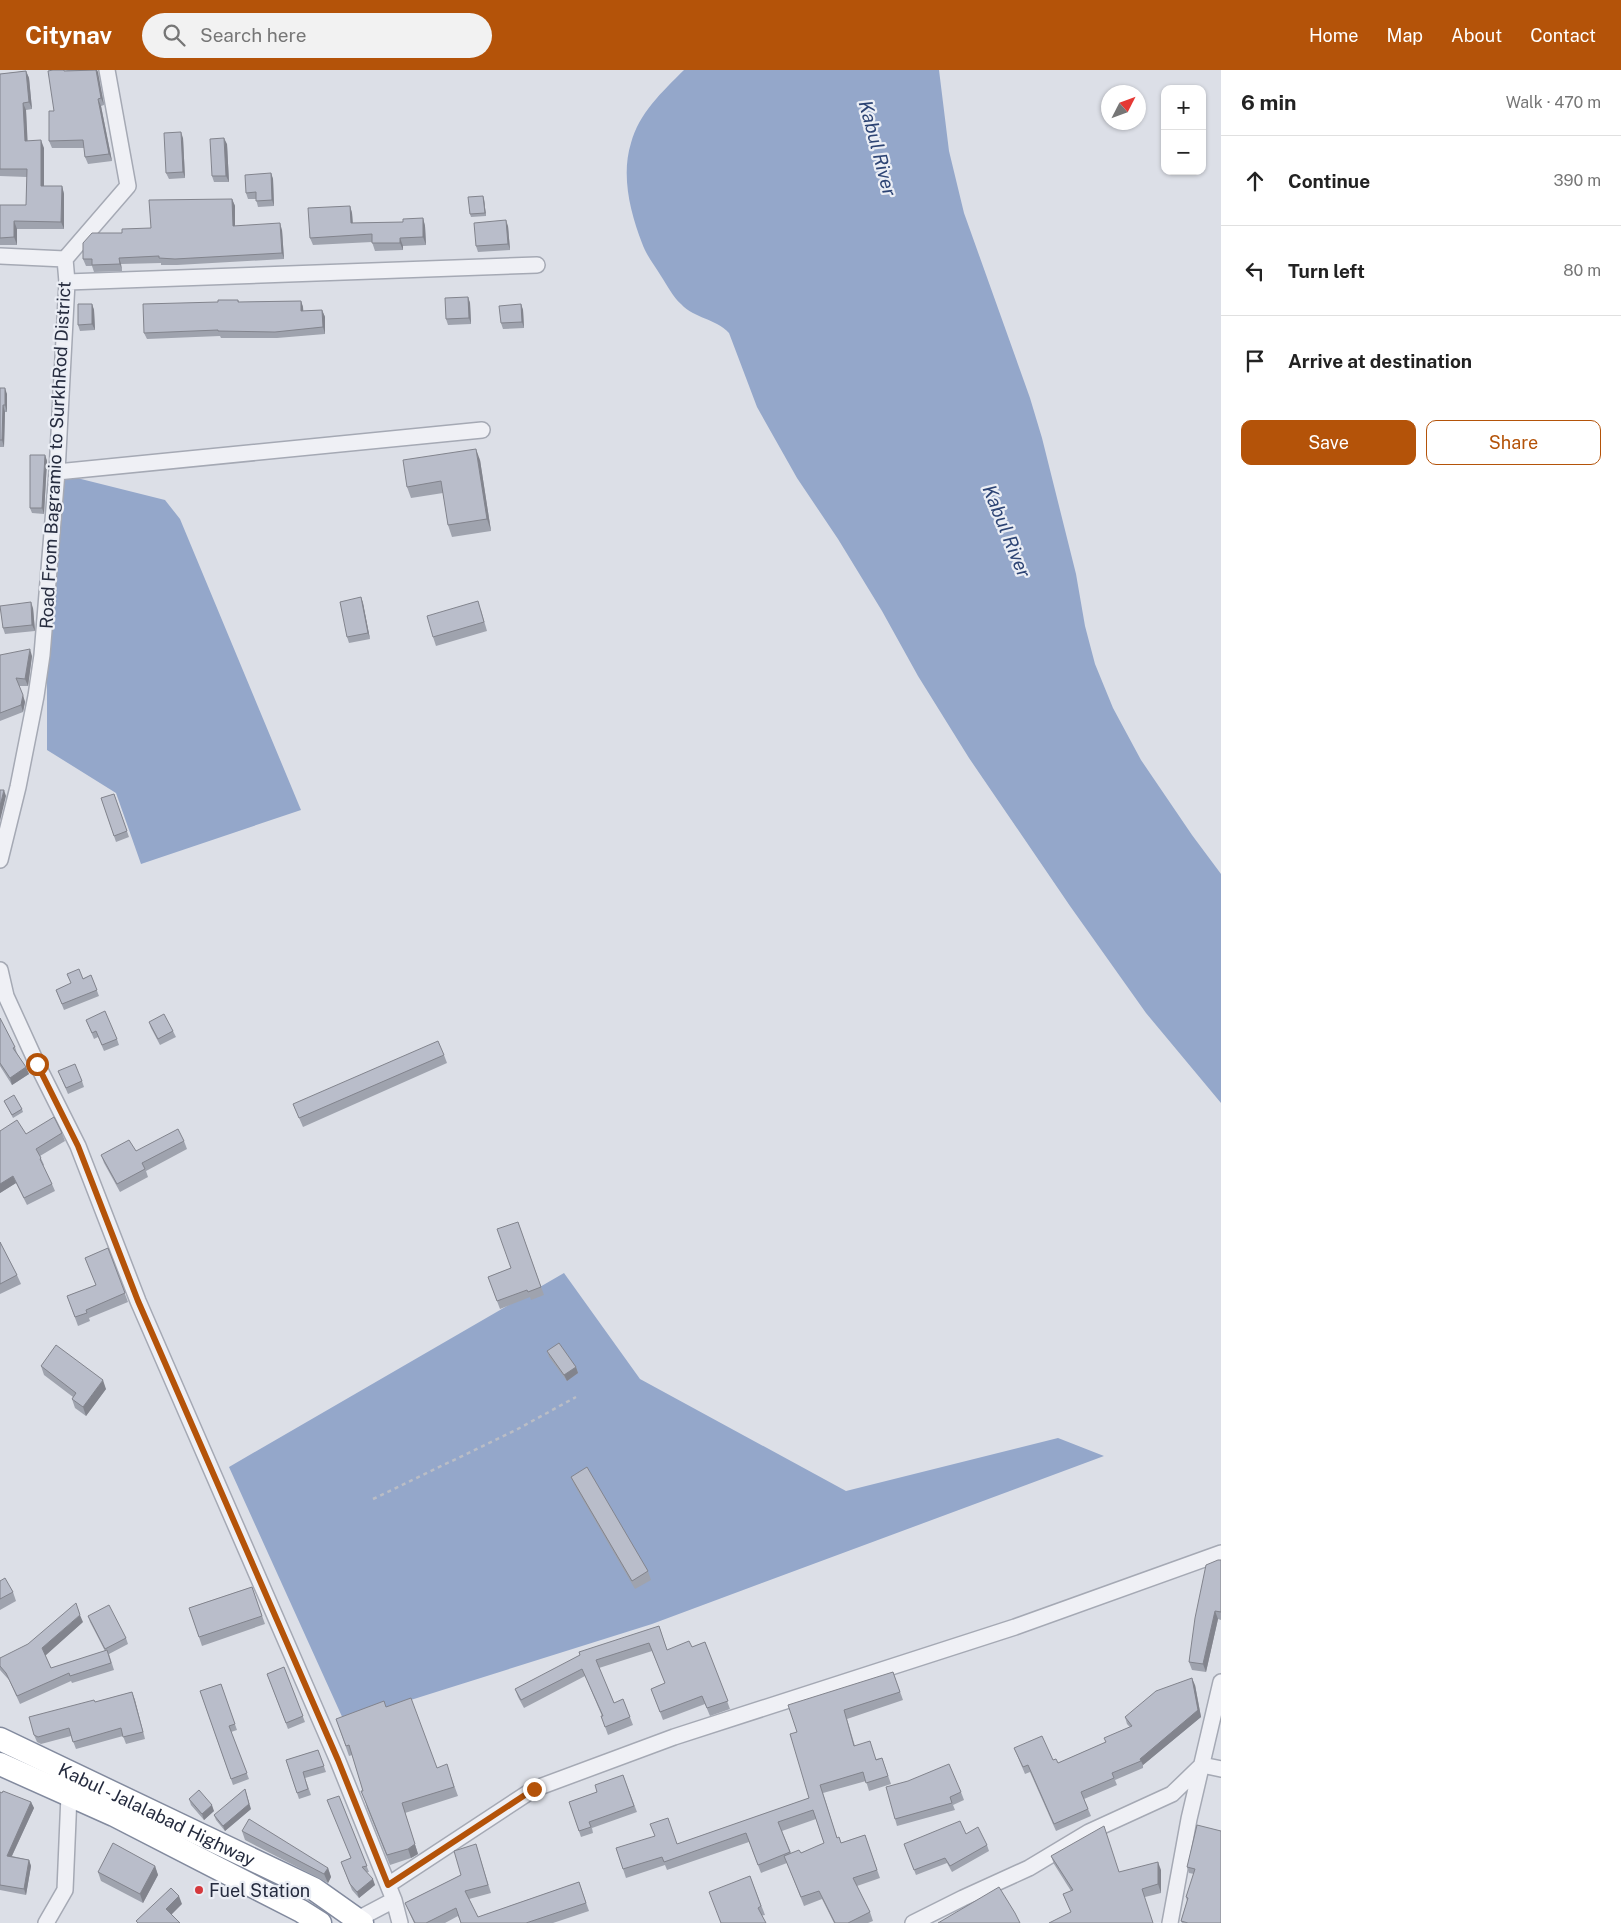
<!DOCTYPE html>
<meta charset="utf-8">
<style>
body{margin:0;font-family:"Public Sans",sans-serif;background:#f2f2f2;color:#222}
.controls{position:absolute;right:15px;top:15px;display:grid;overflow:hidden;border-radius:10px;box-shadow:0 1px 4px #0004}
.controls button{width:45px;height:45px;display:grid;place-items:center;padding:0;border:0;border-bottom:1px solid #e0e0e0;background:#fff;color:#222;font:25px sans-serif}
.compass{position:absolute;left:1101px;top:15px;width:45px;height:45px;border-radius:50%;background:#fff;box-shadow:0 1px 4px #0004;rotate:48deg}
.stop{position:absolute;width:15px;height:15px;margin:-11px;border:4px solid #b45309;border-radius:50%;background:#fff}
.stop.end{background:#b45309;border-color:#fff;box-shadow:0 1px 5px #0008}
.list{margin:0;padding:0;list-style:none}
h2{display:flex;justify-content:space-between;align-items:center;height:65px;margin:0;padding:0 20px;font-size:21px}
h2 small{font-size:16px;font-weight:400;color:#767676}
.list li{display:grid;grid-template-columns:32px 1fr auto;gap:15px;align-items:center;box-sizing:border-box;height:90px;padding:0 20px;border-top:1px solid #e0e0e0}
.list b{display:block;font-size:19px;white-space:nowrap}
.list em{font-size:16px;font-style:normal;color:#767676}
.actions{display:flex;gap:10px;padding:15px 20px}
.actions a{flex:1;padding:11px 0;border:1px solid #b45309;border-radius:10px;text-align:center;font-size:18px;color:#b45309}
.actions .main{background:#b45309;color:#fff}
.icon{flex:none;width:28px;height:28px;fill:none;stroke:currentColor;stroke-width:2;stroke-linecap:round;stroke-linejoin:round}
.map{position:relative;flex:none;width:1221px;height:1853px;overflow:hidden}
header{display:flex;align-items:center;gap:30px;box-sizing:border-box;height:70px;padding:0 25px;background:#b45309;color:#fff}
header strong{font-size:24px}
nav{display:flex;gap:28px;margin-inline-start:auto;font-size:18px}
.search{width:350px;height:45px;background:#f2f2f2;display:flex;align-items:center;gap:12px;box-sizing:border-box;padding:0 18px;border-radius:28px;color:#767676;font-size:19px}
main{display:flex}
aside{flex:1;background:#fff}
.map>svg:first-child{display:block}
.water{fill:#94a7ca}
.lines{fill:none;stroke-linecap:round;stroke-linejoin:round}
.minor-casing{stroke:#a5a9b4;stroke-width:18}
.highway-casing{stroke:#828a9e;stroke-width:25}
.path{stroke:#babdc5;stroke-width:2.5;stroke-dasharray:4 4;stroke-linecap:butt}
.minor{stroke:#eff0f5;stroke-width:15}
.highway{stroke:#fff;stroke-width:22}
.wall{fill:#9fa3ae;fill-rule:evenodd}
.shaded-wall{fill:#82848d}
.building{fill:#b9bdca;stroke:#82848d}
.route{stroke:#b45309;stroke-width:6}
.poi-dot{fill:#d5383c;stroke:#ebeef5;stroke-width:2}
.labels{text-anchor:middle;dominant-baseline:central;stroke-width:4.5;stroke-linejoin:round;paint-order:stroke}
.street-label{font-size:18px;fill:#252b3e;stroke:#ebeef5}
.poi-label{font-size:18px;fill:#252b3e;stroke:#ebeef5;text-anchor:start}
.water-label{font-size:19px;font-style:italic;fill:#2d4474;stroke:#ebeef5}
</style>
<header>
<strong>Citynav</strong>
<div class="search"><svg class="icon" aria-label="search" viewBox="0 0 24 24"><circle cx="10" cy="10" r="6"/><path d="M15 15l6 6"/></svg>Search here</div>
<nav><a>Home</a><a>Map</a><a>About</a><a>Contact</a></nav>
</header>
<main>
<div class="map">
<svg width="1221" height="1853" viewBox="0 0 1221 1853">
<rect width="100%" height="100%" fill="#dcdfe7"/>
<path class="water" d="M684,0H939L949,81L964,143L1030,328L1042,368L1076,504L1085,556L1095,594L1113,638L1141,690L1192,765L1221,804V1033L1146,943L1070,836L969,688L918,606L882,541L838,469L797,408L757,337L729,263C715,248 695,249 681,234C673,227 667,215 661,206C655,196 646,185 642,173C630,142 621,105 631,73C639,43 662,22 684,0Z
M65,405L165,430L180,449L301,740L141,794L116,723L47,680V598Z
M564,1203L640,1309L846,1421L1058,1368L1104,1386L652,1554L344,1651L229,1397Z"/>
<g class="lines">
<g class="minor-casing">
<path id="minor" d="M0,186L65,189
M67,212L537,195
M57,402L482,360
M0,790L18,717L36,626L42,585L57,402L67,212L65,189L128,116L107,0
M0,900L6,926L37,994L78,1076L138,1231L338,1691L394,1830L400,1853
M388,1815L534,1719L674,1667L1015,1557L1221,1483
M358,1849L394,1830
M46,1853L65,1820L69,1725
M913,1853L963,1828L1029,1798L1089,1762L1172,1724L1202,1695L1221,1699
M1170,1853L1189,1749L1221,1612"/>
</g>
<g class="highway-casing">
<g id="highway">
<path id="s1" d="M0,1669L314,1819L362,1853"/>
<path d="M0,1694L114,1745L301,1841L320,1853"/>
</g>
</g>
<path class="path" d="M373,1429L516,1360L576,1327"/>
<use href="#minor" class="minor"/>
<use href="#highway" class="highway"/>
</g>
<path class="wall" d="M68,0H97L104,35L101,36L112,91L88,94L85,87L84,78H52L49,71L54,41L64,1Z
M26,1L29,8L32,39L26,40L27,71L44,78V116H62L64,124V159H17V175H0V135H26L27,107L0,106V4Z
M183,68L185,108L169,109L166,103Z
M227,74L229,112H214L212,106Z
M271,103L273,109L274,136L258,137L256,129H248L246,123Z
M483,126L484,129L486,146L471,147L470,144Z
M232,129L235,136V156L282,160L284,189L177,195H161V193L121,194L122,201L94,202L92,196H86L83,189L122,163L151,158Z
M350,136L352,143L353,153L403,152L423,148L425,156L426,175L403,176V180L375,181L372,172L313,175L310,168Z
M508,156L510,180L478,182L476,176Z
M468,227L470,233L471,254L448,255L446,249Z
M238,230L239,232L301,231L303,237V241L322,240L325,247V264L277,268H221L220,266L147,269L144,263L218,232Z
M92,234L94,240L95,260L80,261L78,255Z
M521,234L523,240L524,258L503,259L501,253Z
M0,318L7,324V342H5L4,377H0Z
M45,385L47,391L44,444L32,443L30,438Z
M480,390L491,461L452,467L448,455L443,423L411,428L407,417Z
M361,527L363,533L370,569L349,573L347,567Z
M33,538L35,561L5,564L3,558Z
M481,540L487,561L436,576L433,567Z
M0,585L32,586L28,616H19L25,632L23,642L0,651Z
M114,724L129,767L116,772L101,728Z
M91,905L99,926L64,940L56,920Z
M0,948L15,977L17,983L29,1004L12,1015L0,996Z
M86,950L117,969L119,975L104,981L98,967L94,969Z
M149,952L173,961L176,967L160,975L151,958Z
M444,985L447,993L303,1057L293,1034Z
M58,1001L82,1011L84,1017L68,1024Z
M4,1031L22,1039L23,1042L13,1048Z
M0,1061L26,1064L62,1063L65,1071L40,1086L44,1095L43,1096L52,1114L55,1121L27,1135L16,1113L0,1123Z
M184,1071L187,1079L146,1101L148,1107L120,1122L104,1093L101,1085L136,1081Z
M518,1152L544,1225L531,1230L530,1227L500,1239L488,1207L511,1198Z
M0,1172L17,1205L21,1214L0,1224Z
M108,1178L128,1232L89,1248L90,1251L78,1256L67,1226L96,1215L85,1188Z
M547,1281L576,1297L578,1303L567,1311L549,1287Z
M41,1296L106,1319L86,1346L75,1338L72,1329L73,1327L44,1305Z
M571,1407L648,1501L651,1510L635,1519L575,1416Z
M1221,1490V1550L1218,1549L1206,1602L1192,1600L1189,1592Z
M0,1511L13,1522L16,1531L0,1540Z
M252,1517L265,1554L202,1576L189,1538Z
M88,1546L126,1568L128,1574L109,1584L114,1600L72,1613L71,1611L20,1634L9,1610L0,1600V1588L83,1552L45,1585L51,1598L105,1581L90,1552Z
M659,1556L667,1580L692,1577L705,1572L730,1639L710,1646L705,1634L663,1650L651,1619L665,1613L652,1581L599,1598L614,1633L623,1629L633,1655L608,1665L601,1646H602L585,1606L524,1638L518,1627L515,1619Z
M284,1597L305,1652L288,1659L267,1604Z
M893,1602L903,1630L847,1649L855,1676L876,1689L882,1688L891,1714L869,1721L866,1711L823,1723L837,1768L841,1773L865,1765L880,1808L857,1816L870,1842L873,1851L868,1853H834L822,1829L804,1836L787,1793L761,1803L749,1772L667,1800L665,1795L626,1808L616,1778L677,1774L809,1728L797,1662ZM816,1749L824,1773L801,1783H791L782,1761Z
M221,1614L237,1660L231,1662L249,1709L233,1715L200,1621Z
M1195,1615L1201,1647L1143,1695V1698L1115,1710L1117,1715L1084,1729L1091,1746L1056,1761L1030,1702L1025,1704L1014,1678L1058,1693L1106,1672L1130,1657L1127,1654L1125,1647Z
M132,1622L145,1669L126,1674L123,1666L76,1679L71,1666L41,1674L37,1672L34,1665L95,1632Z
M386,1637L437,1698L450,1704L458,1726L405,1743L418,1784L411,1788L390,1795L367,1738L363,1721L352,1685L349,1686L336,1649Z
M318,1680L326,1702L305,1708L311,1725L299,1729L286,1690Z
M623,1705L637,1742L592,1758L593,1763L581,1767L569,1732L597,1722Z
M0,1722L31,1732L34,1738L12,1786L29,1790L31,1796L26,1825L0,1820Z
M961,1722L964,1730L953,1735L955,1740L897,1756L895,1749Z
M339,1726L369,1802H367L375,1815L359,1828L352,1820L341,1792L351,1788Z
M189,1729L214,1741L204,1750L191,1735Z
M251,1739L225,1761L216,1750L214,1745Z
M242,1761L328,1798L331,1807L328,1813L245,1770Z
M1221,1761V1853H1182L1181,1851L1187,1831L1186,1827L1194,1804L1189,1803L1187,1797Z
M966,1764L987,1775L989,1781L952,1802L947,1793L916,1805L904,1774Z
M476,1774L491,1823L469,1829L478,1847L579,1812L589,1841L553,1853H461L458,1846L445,1853H414L405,1833L461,1805Z
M1051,1786L1119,1802L1161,1800V1823L1145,1827L1071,1842L1063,1824L1071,1821L1054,1794Z
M155,1796L158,1805L143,1833L101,1811L98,1802Z
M750,1806L765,1845L721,1853Z"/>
<path class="shaded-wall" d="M96,0H97L98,2L104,35L101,28Z
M26,1L29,8L32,39L29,32Z
M98,29L101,36L112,91L109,84Z
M23,33L26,40L28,78L25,71Z
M181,62L183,68L185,108L183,102Z
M224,68L227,74L229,112L226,106Z
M41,70L44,78V123L41,116Z
M271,103L273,109L274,136L272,130Z
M62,116L64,124V159L61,152Z
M483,126L484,129L486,146L485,143Z
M232,129L235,136V162L233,156Z
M350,136L352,143L353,160L351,153Z
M423,148L425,156L426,175L423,167Z
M506,150L508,156L510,180L508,174Z
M14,151L17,159V175L14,167Z
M280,153L282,160L284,189L282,183Z
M400,168L403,176V180L400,173Z
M119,188L121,194L122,201L120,194Z
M468,227L470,233L471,254L469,248Z
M301,231L303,237L304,248L301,241Z
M92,234L94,240L95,260L92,254Z
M521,234L523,240L524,258L522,252Z
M322,240L325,247V264L323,257Z
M5,318L7,324V342L5,335Z
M3,335L5,342L4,377L2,370Z
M476,379L480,390L491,461L487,449Z
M45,385L47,391L44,444L42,438Z
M361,527L363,533L370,569L368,563Z
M31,532L33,538L35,561L32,555Z
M30,579L32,586L28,616L25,609Z
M23,625L25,632L23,642L21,635Z
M4,720L6,726L0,751V736Z
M26,997L29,1004L12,1015L10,1008Z
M13,1106L16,1113L0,1123V1114Z
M576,1297L578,1303L567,1311L564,1305Z
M103,1310L106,1319L86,1346L83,1337Z
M1215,1541L1218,1549L1206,1602L1203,1594Z
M80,1545L83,1552L45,1586L42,1578Z
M1192,1608L1195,1615L1201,1647L1143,1695L1140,1689Z
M132,1622L135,1630L145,1669L143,1662Z
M245,1719L251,1739L225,1761L223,1756Z
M31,1732L34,1738L9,1792L7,1786Z
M402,1733L418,1784L411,1788L408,1779Z
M212,1735L214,1741L204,1750L202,1744Z
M29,1790L31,1796L26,1825L24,1819Z
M1158,1792L1161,1800V1823L1158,1814Z
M155,1796L158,1805L143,1833L140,1824Z
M328,1798L331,1807L328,1813L324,1804Z
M373,1809L375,1815L359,1828L357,1822Z
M179,1826L182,1834L169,1847L166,1839Z"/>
<path class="building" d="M53,0H64V1L96,0L101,28L98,29L109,84L85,87L83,70L49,71V41H54L48,1Z
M26,1L29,32L23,33L25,71L41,70V116H62L61,152L14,151V167L0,168V135H26L27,99H0V4Z
M181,62L183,102L166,103L164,63Z
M224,68L226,106H212L210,69Z
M271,103L272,130L256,131V122L246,123L245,105Z
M483,126L485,143L470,144L468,127Z
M232,129L233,156L280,153L282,183L175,189L159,188V186L119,188L120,194L92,195V189H83V173L92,163H122V159L151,158L149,130Z
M350,136L351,153L403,152V149L423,148V167L400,168V173H372V164L310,168L308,138Z
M506,150L508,174L476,176L474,153Z
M468,227L469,248L446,249L445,228Z
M218,230H238V232L301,231V241L322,240L323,257L275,262L218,261V260L144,263L143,234L218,232Z
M78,234H92V254L78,255Z
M521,234L522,252L501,253L499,236Z
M0,318H5V335H3L2,370H0Z
M476,379L487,449L448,455L441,411L407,417L403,390Z
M30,385H45L42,438H30Z
M361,527L368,563L347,567L340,532Z
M478,531L484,552L433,567L427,546Z
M31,532L32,555L3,558L0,536Z
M30,579L25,609L16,608L23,625L21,635L0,643V585Z
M0,720H4L0,736Z
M114,724L127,761L114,766L101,728Z
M79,899L83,909L91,905L97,920L62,934L56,920L71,913L67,904Z
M105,941L117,969L102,975L96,961L92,963L86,950Z
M164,944L173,961L158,969L149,952Z
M0,948L15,977L13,978L26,997L10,1008L0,993Z
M438,971L444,985L299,1048L293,1034Z
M75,994L82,1011L66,1018L58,1001Z
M14,1025L22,1039L12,1045L4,1031Z
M54,1047L62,1063L36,1079L41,1088L40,1089L52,1114L24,1128L13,1106L0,1114V1061L17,1050L26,1064Z
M178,1059L184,1071L142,1093L145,1099L117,1114L101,1085L129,1070L136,1081Z
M518,1152L541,1217L528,1222L527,1220L497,1231L488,1207L511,1198L497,1159Z
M0,1172L17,1205L0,1214Z
M108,1178L125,1223L86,1240L87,1243L75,1247L67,1226L96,1215L85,1188Z
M559,1273L576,1297L564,1305L547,1281Z
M56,1275L103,1310L83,1337L72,1329L76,1323L41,1296Z
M587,1397L648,1501L632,1511L571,1407Z
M1218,1490H1221V1542L1215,1541L1203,1594L1189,1592L1195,1548L1206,1495Z
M5,1508L13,1522L0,1529V1511Z
M252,1517L262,1546L199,1567L189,1538Z
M76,1533L80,1545L42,1578L51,1598L107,1580L111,1593L70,1606L69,1603L17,1626L6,1603L0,1596V1588L28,1574Z
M109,1535L126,1568L105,1579L88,1546Z
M659,1556L667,1580L689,1571L692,1577L705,1572L728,1631L707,1638L702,1626L660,1642L651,1619L665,1613L649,1573L596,1590L614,1633L623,1629L630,1647L605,1657L601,1646H603L582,1599L521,1630L515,1619L580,1585L579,1582Z
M284,1597L303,1646L286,1653L267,1604Z
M893,1602L900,1622L844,1640L854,1676L870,1671L876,1690L882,1688L888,1706L866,1713L863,1702L820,1715L837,1768L839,1767L841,1773L865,1765L877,1800L853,1808L870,1842L848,1853H835L819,1821L801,1827L784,1786L799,1780L801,1783L824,1773L813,1740L778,1752L790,1782L758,1795L746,1763L664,1792L662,1787L623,1799L616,1778L655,1766L650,1754L668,1748L677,1774L809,1728L790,1664L797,1662L788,1635Z
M1192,1608L1198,1640L1140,1689L1141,1691L1112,1703L1114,1708L1081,1722L1088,1739L1054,1754L1028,1695L1023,1697L1014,1678L1042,1666L1053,1690L1056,1689L1058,1693L1106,1672L1104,1668L1132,1656L1125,1647L1156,1621Z
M221,1614L235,1654L229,1656L247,1703L231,1709L200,1621Z
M132,1622L143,1662L123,1667L121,1658L73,1672L69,1658L38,1667L34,1665L29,1647L94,1630L95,1632Z
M411,1628L437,1698L447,1694L454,1717L402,1733L415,1774L408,1779L387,1785L364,1728L361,1721H363L349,1675L346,1676L336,1649L384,1631L386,1637Z
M318,1680L324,1696L303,1702L308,1719L297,1723L286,1690Z
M949,1694L961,1722L950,1727L952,1733L895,1749L886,1717L908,1711Z
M623,1705L634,1736L589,1752L591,1757L579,1761L569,1732L597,1722L595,1715Z
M245,1719L249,1734L223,1756L214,1745Z
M199,1720L212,1735L202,1744L189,1729Z
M3,1721L31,1732L7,1786L29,1790L24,1819L0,1815V1722L2,1723Z
M339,1726L367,1796L362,1797L373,1809L357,1822L350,1814L341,1792L351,1788L327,1730Z
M249,1749L328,1798L324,1804L242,1761Z
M960,1751L966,1764L978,1757L987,1775L950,1796L945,1788L914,1800L904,1774Z
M1197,1755L1221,1761V1853H1188L1181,1851L1188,1828L1186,1827L1195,1799L1187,1797Z
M1104,1756L1119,1802L1158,1792V1814L1142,1819L1153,1853H1049L1071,1842L1063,1824L1073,1820L1051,1786Z
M113,1773L155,1796L140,1824L98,1802Z
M476,1774L488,1815L465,1821L478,1847L579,1812L586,1833L526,1853H461L456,1838L426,1853H415L405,1833L461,1805L454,1781Z
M750,1806L761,1836L758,1838L766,1853H721L709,1822Z
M999,1817L1015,1843L1020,1853H938Z
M171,1818L179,1826L166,1839L180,1853H138L136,1851Z"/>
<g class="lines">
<path class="route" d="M37,994L78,1076L138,1231L338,1690L388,1815L534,1719"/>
</g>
<circle class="poi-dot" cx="199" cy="1820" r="5"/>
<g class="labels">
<g class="street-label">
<text transform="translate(55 385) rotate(-87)">Road From Bagramio to SurkhRod District</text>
<text stroke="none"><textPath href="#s1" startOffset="174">Kabul - Jalalabad Highway</textPath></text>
</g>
<g class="poi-label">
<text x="209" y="1820">Fuel Station</text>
</g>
<g class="water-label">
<text transform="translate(878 78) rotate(75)">Kabul River</text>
<text transform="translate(1007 461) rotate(68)">Kabul River</text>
</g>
</g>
</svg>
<div class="controls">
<button>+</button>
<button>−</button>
</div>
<svg class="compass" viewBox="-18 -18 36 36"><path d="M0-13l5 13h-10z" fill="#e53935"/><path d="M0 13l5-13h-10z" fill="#767676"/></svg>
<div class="stop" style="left:37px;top:994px"></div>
<div class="stop end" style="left:534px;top:1719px"></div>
</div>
<aside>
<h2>6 min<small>Walk · 470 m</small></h2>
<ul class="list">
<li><svg class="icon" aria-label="ahead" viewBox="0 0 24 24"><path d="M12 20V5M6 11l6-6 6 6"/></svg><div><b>Continue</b></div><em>390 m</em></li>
<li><svg class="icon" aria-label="left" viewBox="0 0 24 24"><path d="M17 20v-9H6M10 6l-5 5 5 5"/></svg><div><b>Turn left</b></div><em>80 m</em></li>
<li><svg class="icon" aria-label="arrive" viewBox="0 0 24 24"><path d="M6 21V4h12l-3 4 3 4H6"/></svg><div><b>Arrive at destination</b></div></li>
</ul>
<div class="actions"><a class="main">Save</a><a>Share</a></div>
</aside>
</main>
